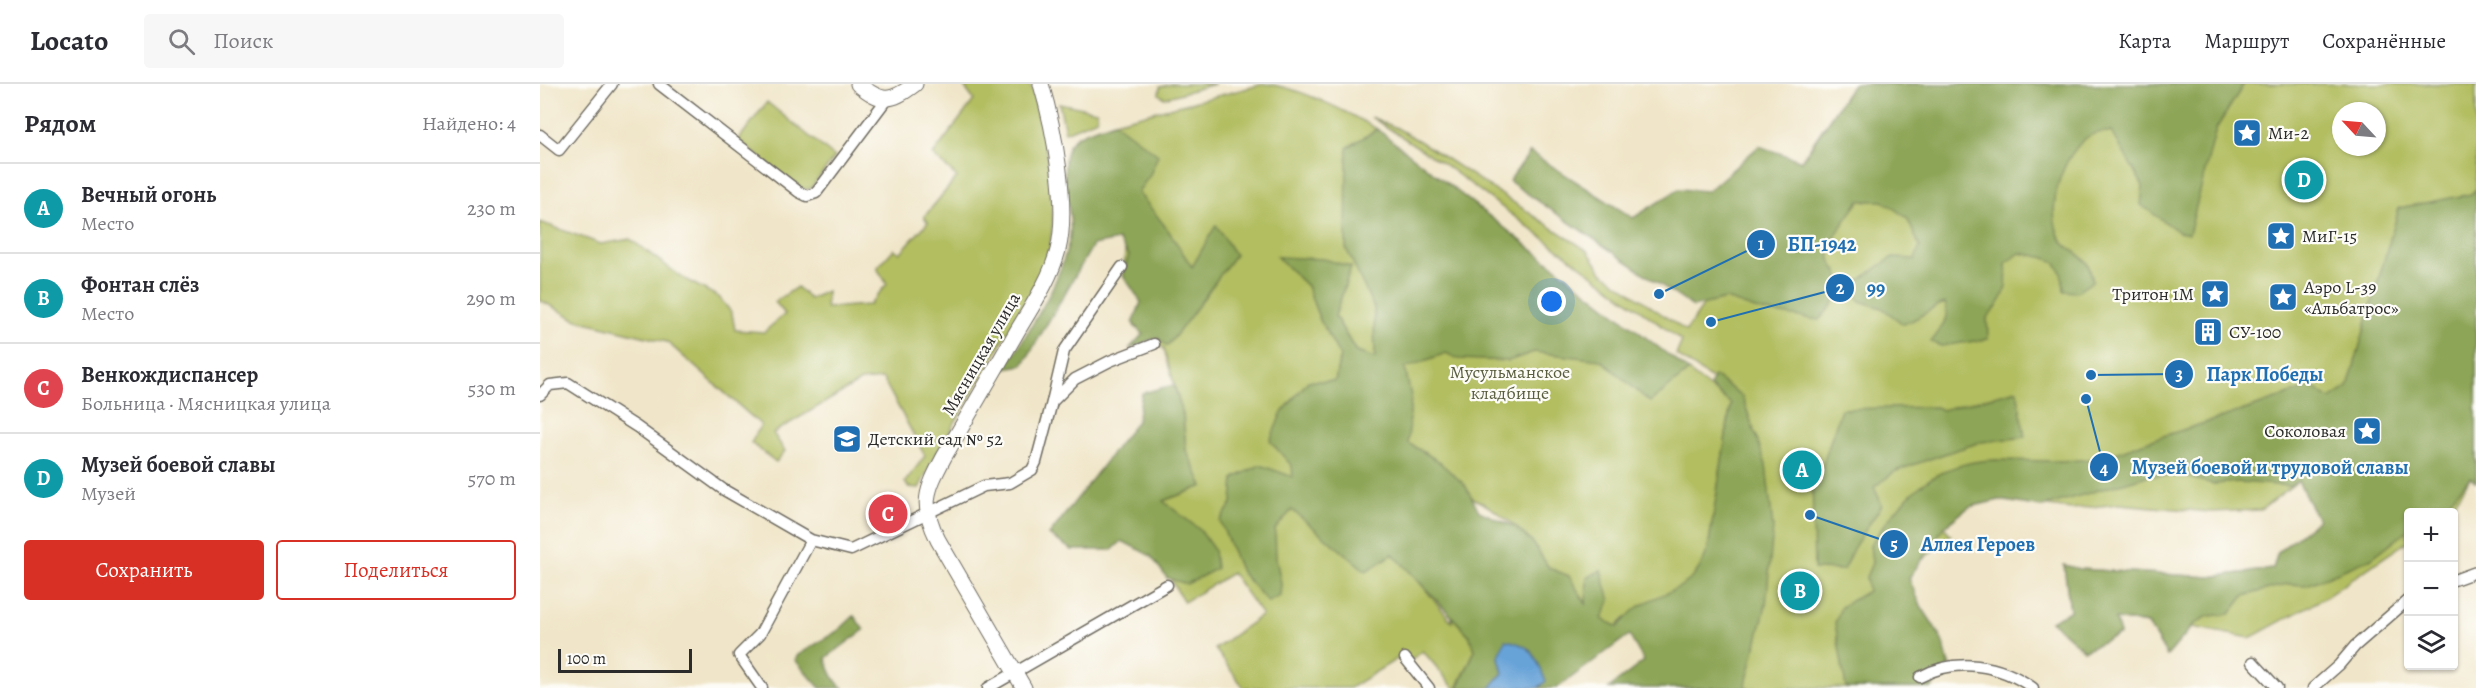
<!DOCTYPE html>
<html lang="ru">
<meta charset="utf-8">
<style>
body{margin:0;font-family:Alegreya,serif;background:#f7f7f7;color:#2b2b33}
.controls{position:absolute;right:18px;bottom:18px;display:grid;overflow:hidden;border-radius:6px;box-shadow:0 2px 4px #0004}
.controls button{width:54px;height:54px;display:grid;place-items:center;padding:0;border:0;border-bottom:2px solid #e1e1e2;background:#fff;color:#2b2b33;font:30px sans-serif}
.compass{position:absolute;left:1792px;top:18px;width:54px;height:54px;border-radius:50%;background:#fff;box-shadow:0 2px 4px #0004;rotate:296deg}
.scale{position:absolute;left:18px;bottom:15px;width:134px;box-sizing:border-box;padding-left:6px;border:3px solid #2b2b2b;border-top:0;font-size:16px;line-height:21px;white-space:nowrap;color:#2b2b2b;-webkit-text-stroke:4px #fdfcf7;paint-order:stroke}
.you{position:absolute;left:1012px;top:218px;width:21px;height:21px;margin:-15px;border:4px solid #fff;border-radius:50%;background:#1a73e8;box-shadow:0 0 0 9px #1a73e833}
.badge{display:grid;place-items:center;width:39px;height:39px;border-radius:50%;background:#d93025;color:#fff;font-size:20px;font-weight:700}
.pin{position:absolute;translate:-50% -50%;border:3px solid #fff;box-shadow:0 2px 6px #0006}
.list{margin:0;padding:0;list-style:none}
h2{display:flex;justify-content:space-between;align-items:center;height:78px;margin:0;padding:0 24px;font-size:26px}
h2 small{font-size:20px;font-weight:400;color:#7c7c81}
.list li{display:grid;grid-template-columns:39px 1fr auto;gap:18px;align-items:center;box-sizing:border-box;height:90px;padding:0 24px;border-top:2px solid #e1e1e2}
.list b{display:block;font-size:22px;white-space:nowrap}
.list p{margin:0;font-size:20px;white-space:nowrap;color:#7c7c81}
.list em{font-size:20px;font-style:normal;color:#7c7c81}
.actions{display:flex;gap:12px;padding:18px 24px}
.actions a{flex:1;padding:14px 0;border:2px solid #d93025;border-radius:6px;text-align:center;font-size:21px;color:#d93025}
.actions .main{background:#d93025;color:#fff}
.icon{flex:none;width:33px;height:33px;fill:none;stroke:currentColor;stroke-width:2;stroke-linecap:round;stroke-linejoin:round}
.map{position:relative;flex:none;width:1936px;height:604px;overflow:hidden}
header{display:flex;align-items:center;gap:36px;box-sizing:border-box;height:84px;padding:0 30px;background:#fff;border-bottom:2px solid #e1e1e2}
header strong{font-size:28px}
nav{display:flex;gap:33px;margin-inline-start:auto;font-size:21px}
.search{width:420px;height:54px;background:#f7f7f7;display:flex;align-items:center;gap:15px;box-sizing:border-box;padding:0 21px;border-radius:6px;color:#7c7c81;font-size:22px}
main{display:flex}
aside{flex:1;background:#fff}
.map>svg:first-child{display:block}
.green{fill:#b2be60;stroke:#6e7446;stroke-width:1.5;fill-rule:evenodd}
.forest{fill:#8da556;stroke:#5c6840;stroke-width:1.5}
.water{fill:#68a3d8;stroke:#4a6782;stroke-width:1.5}
.lines{fill:none;stroke-linecap:round;stroke-linejoin:round}
.minor-casing{stroke:#706c62;stroke-width:13}
.primary-casing{stroke:#706c62;stroke-width:17}
.minor{stroke:#fff;stroke-width:10}
.primary{stroke:#fff;stroke-width:15}
.labels{text-anchor:middle;dominant-baseline:central;stroke-width:4.5;stroke-linejoin:round;paint-order:stroke}
.poi-label{font-size:18px;fill:#2b2b2b;stroke:#fdfcf7;text-anchor:start}
.street-label{font-size:18px;fill:#2b2b2b;stroke:#fdfcf7}
.park-label{font-size:18px;fill:#5a5e3e;stroke:#fdfcf7}
.leader{fill:none;stroke:#1f6fb2;stroke-width:2}
.callout-dot{fill:#1f6fb2;stroke:#fdfcf7;stroke-width:2}
.mark-label{font-size:18px;text-anchor:middle;font-weight:bold;fill:#fff}
.callout-label{font-size:20px;text-anchor:middle;font-weight:bold;fill:#1f6fb2;stroke:#fdfcf7;stroke-width:4.5;stroke-linejoin:round;paint-order:stroke}
</style>
<header>
<strong>Locato</strong>
<div class="search"><svg class="icon" aria-label="search" viewBox="0 0 24 24"><circle cx="10" cy="10" r="6"/><path d="M15 15l6 6"/></svg>Поиск</div>
<nav><a>Карта</a><a>Маршрут</a><a>Сохранённые</a></nav>
</header>
<main>
<aside>
<h2>Рядом<small>Найдено: 4</small></h2>
<ul class="list">
<li><span class="badge" style="background:#0f9aa8">A</span><div><b>Вечный огонь</b><p>Место</p></div><em>230 m</em></li>
<li><span class="badge" style="background:#0f9aa8">B</span><div><b>Фонтан слёз</b><p>Место</p></div><em>290 m</em></li>
<li><span class="badge" style="background:#e0444e">C</span><div><b>Венкождиспансер</b><p>Больница · Мясницкая улица</p></div><em>530 m</em></li>
<li><span class="badge" style="background:#0f9aa8">D</span><div><b>Музей боевой славы</b><p>Музей</p></div><em>570 m</em></li>
</ul>
<div class="actions"><a class="main">Сохранить</a><a>Поделиться</a></div>
</aside>
<div class="map">
<svg width="1936" height="604" viewBox="0 0 1936 604">
<rect width="100%" height="100%" fill="#fdfcf7"/>
<filter id="ink" filterUnits="userSpaceOnUse"><feTurbulence type="fractalNoise" baseFrequency=".0167" numOctaves="2"/><feDisplacementMap in="SourceGraphic" scale="12" xChannelSelector="R" yChannelSelector="G"/><feConvolveMatrix kernelMatrix="1 2 1 2 8 2 1 2 1" color-interpolation-filters="sRGB"/></filter>
<filter id="wash" filterUnits="userSpaceOnUse"><feTurbulence type="fractalNoise" baseFrequency=".008" numOctaves="4" result="noise"/><feDisplacementMap in="SourceGraphic" scale="24" xChannelSelector="R" yChannelSelector="G"/><feGaussianBlur stdDeviation="1.35" result="paint"/><feColorMatrix in="noise" values="0 0 0 0 0 0 0 0 0 0 0 0 0 0 0 0 0 1.4 0 .05"/><feComposite in="paint" operator="in"/></filter>
<g filter="url(#wash)">
<rect width="100%" height="100%" fill="#f0e5c8"/>
<path class="green" d="M422,0H489L492,4L508,77L513,135L510,164L497,198L397,369L379,404L368,403L365,398L385,372L343,295L321,297L233,349L245,367L236,378L211,359L221,341L127,258L37,236L0,216V138L61,160L90,155L143,194L179,213L192,229L195,246L224,248L245,230L235,218L257,203L270,215L287,207L286,224L329,221L347,200L337,184L354,165L360,169L388,138L384,133L417,93L393,71L434,16Z
M631,0H675L624,14L619,10L620,3Z
M724,0C757,2 808,28 837,45L1191,320L1168,465L1161,485L1143,503L1097,524L1061,556L1029,492L1009,484L993,459L975,442L951,424L854,370L834,226L835,275L816,268L795,232L811,183L738,173L767,202L780,236L800,272L795,297L854,467L912,538V533L929,551L935,566L917,604H914L883,567L871,576L865,570L810,604H704L675,565L722,531L692,489L644,518L620,478L623,417L663,402L646,366L643,331L624,265L594,242L604,218L583,191L586,154L528,62L537,52L574,38Z
M1313,0H1936V398L1930,394C1910,430 1909,428 1868,428V457L1784,514L1710,554L1652,543L1627,572L1608,540L1575,535L1580,550L1544,566L1511,537L1530,527L1524,481L1539,485L1670,493L1733,485L1738,468L1778,436L1758,397L1721,426L1670,428L1579,420L1532,425L1459,416L1429,423L1404,443L1411,451L1358,497L1404,567L1410,581L1391,604H1120L1189,490L1197,312L1136,271L1142,257L901,78L831,33L857,44L881,58L1048,167L1062,188L1146,247ZM1801,27H1837V63H1801Z
M227,18L295,73L270,105H260L198,56Z
M519,19L557,27V35L525,48Z"/>
<path class="forest" d="M1313,0H1704L1676,45L1649,150L1639,148L1601,121L1603,102L1572,48C1562,48 1553,48 1545,55C1522,75 1507,119 1518,149C1523,164 1539,168 1547,179C1550,183 1551,192 1553,197L1537,208L1524,207C1522,172 1510,175 1480,169L1466,179C1468,206 1466,214 1447,234L1448,255L1401,262L1391,258C1399,248 1411,233 1405,219C1389,224 1379,236 1363,240L1342,224L1320,217L1314,208L1317,198L1351,174L1375,175L1380,163L1367,134L1343,117H1319C1310,131 1287,157 1290,175C1291,181 1297,186 1299,192C1305,210 1290,224 1279,236L1221,227L1186,215L1153,223L969,97L990,68L1093,134L1139,105L1168,107L1219,62L1262,77Z
M574,38L618,71L610,91L598,108L628,146L652,183L676,141L695,171C672,201 652,233 627,262L617,253L589,265L603,250L593,239L601,218L583,191L589,171L578,156L553,161L483,281L465,284C491,243 521,200 530,152C534,127 516,82 530,60C538,47 560,44 574,38Z
M837,45L1149,287L1110,318L1061,276L994,268L968,277L918,275L906,269L865,284L871,312L868,359L897,376L925,401L939,427L975,443L993,459L1009,484L1029,492L1046,520L1047,494L1061,486L1070,517L1062,535L1078,543C1084,536 1091,528 1098,523C1132,502 1153,509 1168,465L1191,320L1170,302L1174,292L1202,312L1226,381L1233,444L1226,521L1205,604H1069L1104,577L1089,551L1017,604H998L1005,597L959,573L963,589L950,604H918L935,566L929,551L853,470L826,487L752,426L735,445L736,474L741,499L740,512L728,518L701,488L680,437L692,419L694,394L720,381L753,393L752,382L730,357L741,330L768,297H795L800,272L780,236L767,202L737,173L784,175L811,183L795,232L816,268L835,274L834,224L806,164L807,64Z
M1936,105V398L1930,394L1903,424L1895,428H1868V446L1830,475L1767,501L1747,500L1704,512L1690,530L1668,532L1652,542L1627,572L1608,540L1575,535L1580,550L1544,566L1511,537L1530,527L1524,481L1539,485L1670,493L1733,485L1738,468L1778,436L1758,397L1750,402L1699,398L1674,400L1640,392H1607L1501,423L1459,416L1429,423L1404,443L1369,494C1373,504 1377,515 1383,525C1396,545 1408,560 1408,585L1391,604H1306L1295,539L1301,523L1328,507L1326,493L1332,479L1330,461C1363,413 1392,378 1455,376C1487,376 1519,379 1551,375C1574,372 1598,360 1620,353C1671,337 1721,322 1771,302L1790,315L1808,303L1859,124L1931,110Z
M634,301L643,331L646,366L663,402L623,417L660,446L674,466L676,485L647,500L627,494L611,472L582,457L572,466H532L509,451L597,337L602,309Z
M1477,306L1485,353L1441,358L1404,370L1356,387L1334,403L1342,421L1314,463L1303,486L1274,485L1272,390L1280,389L1301,325L1396,323L1402,326Z
M314,532L324,546L286,574C289,586 293,597 303,604H280L255,576L258,571L299,546Z"/>
<path class="water" d="M965,556C994,561 995,572 1006,597L998,604H950L963,589L959,573Z"/>
</g>
<g filter="url(#ink)">
<g class="lines">
<g class="minor-casing">
<path id="minor" d="M119,0L259,108L267,112L276,109L346,16
M0,51L19,66L72,0
M0,311L10,301L28,299L97,343L184,406L271,456L311,466L444,402L470,399L492,386L496,378L512,318L535,295L570,277L614,260
M512,318L524,267L582,183
M1914,496L1936,488
M865,574L889,604
M1713,578L1737,604
M1380,593C1416,573 1460,580 1493,604
M222,604L199,571L220,550L271,456
M448,604L627,501
M1773,604L1799,581L1815,562L1868,516"/>
</g>
<g class="primary-casing">
<path id="primary" d="M318,0C342,19 350,19 375,0
M484,604L398,456C380,420 386,407 404,373C427,333 451,292 475,251C490,225 510,197 518,166C529,122 514,44 501,0"/>
</g>
<use href="#minor" class="minor"/>
<use href="#primary" class="primary"/>
</g>
</g>
<defs>
<g id="sight-square" transform="scale(1.5)"><rect x="-9" y="-9" width="18" height="18" rx="4" fill="#1f6fb2" stroke="#fdfcf7"/><path d="M0-6L1.8-2.2L6-1.7L2.9 1.2L3.7 5.4L0 3.3L-3.7 5.4L-2.9 1.2L-6-1.7L-1.8-2.2Z" fill="#fff"/></g>
<g id="building-square" transform="scale(1.5)"><rect x="-9" y="-9" width="18" height="18" rx="4" fill="#1f6fb2" stroke="#fdfcf7"/><path d="M-4-6H4V6H1V3H-1V6H-4ZM-2.5-4.3h1.7v1.8h-1.7ZM.8-4.3h1.7v1.8H.8ZM-2.5-1h1.7V.8h-1.7ZM.8-1h1.7V.8H.8Z" fill="#fff"/></g>
<g id="school-square" transform="scale(1.5)"><rect x="-9" y="-9" width="18" height="18" rx="4" fill="#1f6fb2" stroke="#fdfcf7"/><path d="M0-5L7-2L0 1L-7-2ZM-4 1L0 2.5L4 1V4Q0 6-4 4Z" fill="#fff"/></g>
</defs>
<g fill-rule="evenodd">
<use href="#sight-square" x="1707" y="49"/>
<use href="#sight-square" x="1741" y="152"/>
<use href="#sight-square" x="1675" y="210"/>
<use href="#sight-square" x="1743" y="213"/>
<use href="#building-square" x="1668" y="248"/>
<use href="#sight-square" x="1827" y="347"/>
<use href="#school-square" x="307" y="355"/>
</g>
<g class="labels">
<g class="poi-label">
<text x="1728" y="49">Ми-2</text>
<text x="1762" y="152">МиГ-15</text>
<text x="1764" y="203">Аэро L-39<tspan x="1764" dy="21">«Альбатрос»</tspan></text>
<text x="1654" y="210" text-anchor="end">Тритон 1М</text>
<text x="1689" y="248">СУ-100</text>
<text x="1806" y="347" text-anchor="end">Соколовая</text>
<text x="328" y="355">Детский сад № 52</text>
</g>
<g class="street-label">
<text transform="translate(441 270) rotate(-60)">Мясницкая улица</text>
</g>
<g class="park-label">
<text x="970" y="288">Мусульманское<tspan x="970" dy="21">кладбище</tspan></text>
</g>
</g>
<path class="leader" d="M1119 210L1221 160M1171 238L1300 204M1551 291L1639 290M1546 315L1564 383M1270 431L1354 460"/>
<g class="callout-dot">
<circle cx="1119" cy="210" r="6"/>
<circle cx="1171" cy="238" r="6"/>
<circle cx="1551" cy="291" r="6"/>
<circle cx="1546" cy="315" r="6"/>
<circle cx="1270" cy="431" r="6"/>
<circle cx="1221" cy="160" r="15"/>
<circle cx="1300" cy="204" r="15"/>
<circle cx="1639" cy="290" r="15"/>
<circle cx="1564" cy="383" r="15"/>
<circle cx="1354" cy="460" r="15"/>
</g>
<g class="mark-label">
<text x="1221" y="166">1</text>
<text x="1300" y="210">2</text>
<text x="1639" y="296">3</text>
<text x="1564" y="390">4</text>
<text x="1354" y="466">5</text>
</g>
<g class="callout-label">
<text x="1282" y="167">БП-1942</text>
<text x="1336" y="211">99</text>
<text x="1725" y="297">Парк Победы</text>
<text x="1730" y="390">Музей боевой и трудовой славы</text>
<text x="1438" y="467">Аллея Героев</text>
</g>
</svg>
<div class="controls">
<button>+</button>
<button>−</button>
<button><svg class="icon" aria-label="layers" viewBox="0 0 24 24"><path d="M12 4l9 5-9 5-9-5zM3 14l9 5 9-5"/></svg></button>
</div>
<svg class="compass" viewBox="-18 -18 36 36"><path d="M0-13l5 13h-10z" fill="#e53935"/><path d="M0 13l5-13h-10z" fill="#7c7c81"/></svg>
<div class="scale">100 m</div>
<div class="you"></div>
<div class="pin badge" style="left:1262px;top:386px;background:#0f9aa8">A</div>
<div class="pin badge" style="left:1260px;top:507px;background:#0f9aa8">B</div>
<div class="pin badge" style="left:348px;top:430px;background:#e0444e">C</div>
<div class="pin badge" style="left:1764px;top:96px;background:#0f9aa8">D</div>
</div>
</main>
